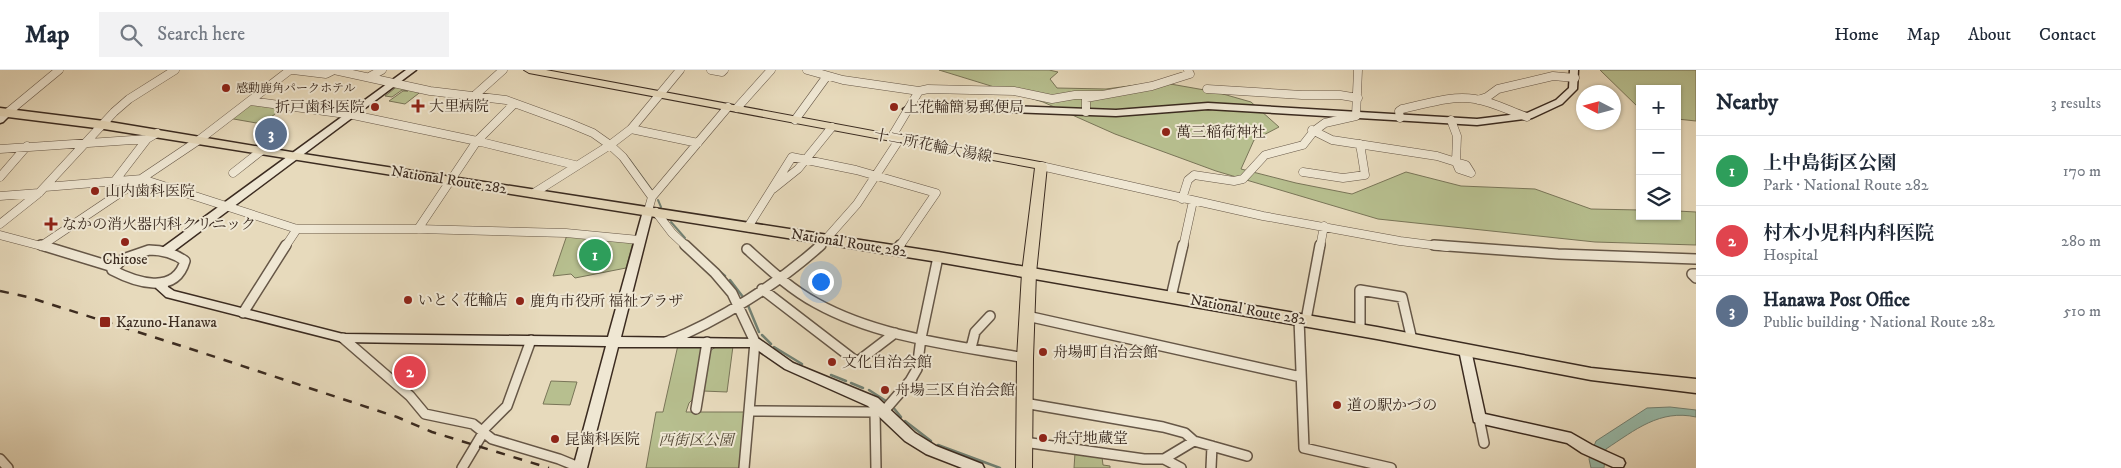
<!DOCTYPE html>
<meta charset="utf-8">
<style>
body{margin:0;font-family:"IM FELL DW Pica","Noto Serif JP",serif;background:#f2f2f3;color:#1f2937}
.controls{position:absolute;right:15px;top:15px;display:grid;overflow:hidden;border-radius:0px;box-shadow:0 1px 4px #0004}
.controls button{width:45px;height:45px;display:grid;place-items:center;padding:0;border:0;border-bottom:1px solid #e0e1e3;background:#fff;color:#1f2937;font:25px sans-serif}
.compass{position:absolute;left:1576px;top:15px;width:45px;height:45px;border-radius:50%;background:#fff;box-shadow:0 1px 4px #0004;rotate:276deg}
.you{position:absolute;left:820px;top:211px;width:18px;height:18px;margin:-12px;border:4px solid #fff;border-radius:50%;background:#1a73e8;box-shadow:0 0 0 8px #1a73e833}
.badge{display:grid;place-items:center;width:32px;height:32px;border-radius:50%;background:#8f2418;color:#fff;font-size:16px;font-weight:700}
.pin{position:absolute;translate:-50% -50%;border:2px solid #fff;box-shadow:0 1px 5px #0006}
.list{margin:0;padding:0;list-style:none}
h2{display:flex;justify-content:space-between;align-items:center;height:65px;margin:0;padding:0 20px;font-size:21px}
h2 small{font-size:16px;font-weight:400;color:#747a83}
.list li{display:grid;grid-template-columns:32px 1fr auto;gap:15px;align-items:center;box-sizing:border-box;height:70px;padding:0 20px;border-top:1px solid #e0e1e3}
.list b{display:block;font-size:19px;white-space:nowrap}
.list p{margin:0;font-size:16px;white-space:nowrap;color:#747a83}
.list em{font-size:16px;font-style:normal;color:#747a83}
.icon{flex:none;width:28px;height:28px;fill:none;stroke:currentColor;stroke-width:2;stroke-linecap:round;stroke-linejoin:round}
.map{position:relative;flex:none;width:1696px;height:398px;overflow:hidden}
header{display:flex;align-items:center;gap:30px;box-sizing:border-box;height:70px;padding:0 25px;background:#fff;border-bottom:1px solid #e0e1e3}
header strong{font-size:24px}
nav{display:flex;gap:28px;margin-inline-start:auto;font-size:18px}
.search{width:350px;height:45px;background:#f2f2f3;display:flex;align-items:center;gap:12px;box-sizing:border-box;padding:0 18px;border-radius:0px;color:#747a83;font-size:19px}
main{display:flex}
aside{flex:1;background:#fff}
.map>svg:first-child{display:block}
.green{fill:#b7bf8f;stroke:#797558}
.water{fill:#97bbab;stroke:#728173}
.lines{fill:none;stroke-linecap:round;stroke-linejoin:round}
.stream-far1{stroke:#728173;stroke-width:2}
.stream{stroke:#728173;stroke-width:2.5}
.street-far1-casing{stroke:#665747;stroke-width:9}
.street-casing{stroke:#665747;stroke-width:12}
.secondary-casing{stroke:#3b2b20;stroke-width:3}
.primary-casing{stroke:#3b2b20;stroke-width:2}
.highway-casing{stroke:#3b2b20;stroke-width:3}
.street-far1{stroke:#efe7d3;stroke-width:8}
.street{stroke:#efe7d3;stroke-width:9}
.secondary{fill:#efe7d3;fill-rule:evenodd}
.primary{fill:#e7dabc;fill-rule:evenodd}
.highway{fill:#e7dabc;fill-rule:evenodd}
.rail{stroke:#3b2b20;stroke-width:2.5;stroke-dasharray:9 9;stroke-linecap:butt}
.poi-dot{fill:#8f2418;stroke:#efe7d3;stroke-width:2}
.labels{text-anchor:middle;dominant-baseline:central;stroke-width:4;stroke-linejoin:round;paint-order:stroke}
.far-poi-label{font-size:12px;fill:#3b2b20;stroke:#efe7d3;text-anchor:start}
.poi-label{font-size:15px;fill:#3b2b20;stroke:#efe7d3;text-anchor:start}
.street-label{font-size:15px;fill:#3b2b20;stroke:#efe7d3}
.park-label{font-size:15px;font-style:italic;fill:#544936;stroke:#efe7d3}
</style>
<header>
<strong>Map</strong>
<div class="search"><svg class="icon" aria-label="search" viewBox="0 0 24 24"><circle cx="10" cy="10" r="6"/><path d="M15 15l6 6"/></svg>Search here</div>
<nav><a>Home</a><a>Map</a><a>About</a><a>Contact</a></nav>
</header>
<main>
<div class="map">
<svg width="1696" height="398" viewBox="0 0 1696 398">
<rect width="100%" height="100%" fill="#e7dabc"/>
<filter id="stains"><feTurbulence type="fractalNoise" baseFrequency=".004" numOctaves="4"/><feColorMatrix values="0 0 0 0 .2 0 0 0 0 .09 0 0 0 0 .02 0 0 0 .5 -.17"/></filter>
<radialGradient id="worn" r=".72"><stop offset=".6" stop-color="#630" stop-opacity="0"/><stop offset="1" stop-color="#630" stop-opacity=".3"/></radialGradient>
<path class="green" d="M939,0H1049L1058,2L1050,9L1057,18L1106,19L1159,12L1216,22L1251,32L1279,57L1254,70L1241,99L1296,113L1352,124L1406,102L1461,116L1535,119L1591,139L1640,140V146H1677V141L1696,142V175L1595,172L1378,149L1216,101L1115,64L1043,32Z
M1600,0H1696V51L1677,49V19H1640V39Z
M399,15L423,20L405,34L389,31L403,21H408L402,20L392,27L385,26Z
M248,32L284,37L262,54L228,48Z
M567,165L633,172L626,198L575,208L571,204L553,206Z
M696,274L701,279L693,329L689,333L686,342H745L740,398H646L656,342H663L678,275Z
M717,276H733L727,322L703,321L710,281Z
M551,311L577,312L570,335L543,334Z
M1075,383L1102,387L1103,395L1110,396V398H1074Z"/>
<path class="water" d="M1670,337L1696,340V347C1660,339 1635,360 1606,379L1604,398H1591L1589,389L1596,371L1647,338Z"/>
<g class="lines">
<path class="stream-far1" d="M629,89L651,119
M658,130L661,137
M671,152L685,168"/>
<path class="stream" d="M718,200L725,206
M730,210L743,227
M747,233L759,262
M762,265L771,274
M774,277L802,294
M831,305L846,311
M851,313L863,318
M869,320L886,331
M892,336L901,347
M905,351L931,371
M938,375L1000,398"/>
<g class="street-far1-casing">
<path id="street-far1" d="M293,0L326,4L334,0L430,21L506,30L569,53L593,63L610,75L623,87L652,127
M711,0L722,2L724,0
M807,0L843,10L919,21L891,68
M369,7L382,0
M1207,19L1302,25H1340L1358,28
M919,21L928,19L1014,21L1052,29L1075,25H1103
M474,26L503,0
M1478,30L1487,27L1498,19L1553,6L1575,8
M250,31L353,45L477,71L575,95
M737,38L771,0
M1086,42V28L1152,16L1190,4L1188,0
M7,43L59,0
M1400,48L1399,41L1402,39C1426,34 1451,25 1475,29C1493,32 1510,41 1527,47
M795,50L827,6
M1451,50L1457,66L1456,92
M631,59L698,73
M1312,60L1332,70L1437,86L1456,92
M0,79L147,69L157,63
M1456,92L1466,95L1471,103L1459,99Z
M1041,96L1263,146L1400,171L1447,177
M1303,102L1343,108L1365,105L1360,74
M233,103L261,81
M0,107L27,76
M114,112L147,69
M45,117L142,109L297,159H418L566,163L639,170
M773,119L798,99L832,57
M534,123L610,75L631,59L680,0
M0,126L39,123
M1182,129L1188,110L1194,105L1234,111L1243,109L1265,85L1303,75L1314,61L1325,53L1356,46L1358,0
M648,141L652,127L728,37
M656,142L672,163L687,177
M0,154L39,123L114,42L129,29L175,0
M748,157L792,87L856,100L936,123L899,177
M418,159L477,71L514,34
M0,165L45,177
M41,176L199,70L290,0
M285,177L297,159
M819,177L857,134L899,70
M1183,177L1193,131
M1320,177L1324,156"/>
</g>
<g class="street-casing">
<path id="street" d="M41,175L113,197
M685,175L715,203L732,223L755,272L744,398
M1434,175L1558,184L1696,189
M747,179C768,198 790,219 816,233C879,268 955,275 1025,288
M149,180C162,180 174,183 185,191C175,226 135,212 112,200L123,189Z
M897,180L900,175
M1696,204H1692L1696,208
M762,219L857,292L895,263
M1171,227L1183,175
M243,243L286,175
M1027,246L1301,307
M1299,249L1304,378L1391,398
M1306,250L1320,175
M1360,260V220L1402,227L1412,270
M343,268L410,326L425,344L473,354L492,369L559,389L581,398
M666,272C719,251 778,214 821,175
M971,278L975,262L990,246
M1024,333L1163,357L1185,363L1194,371L1247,386
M696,339L707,272
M750,341L875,342
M1479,348L1484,373
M482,361L507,336L531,270
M1024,372L1144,389H1164L1194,371
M0,389L8,398
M1164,389L1181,398
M462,398L483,363
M876,398L875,342L884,341L910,311L917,299L921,268L938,187
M1211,398L1212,376"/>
</g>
<g class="secondary-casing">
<path id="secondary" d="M406,0H416L170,184H162L160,181L162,178Z
M1570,0H1578L1577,19L1562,34L1532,48L1477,55L1208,39L1116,46L960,40L908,42L903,39L908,36L960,34L1116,40L1208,33L1477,49L1527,43L1556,30L1569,18Z
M7,40L12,43L3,52L0,53V45Z
M648,138L653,141L621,267L759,269L793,293L878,328L915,363L936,376L982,394L984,398H962L926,384L905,371L868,336L785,299L753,277H618L587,398H573L606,276L343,272L166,227L156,218L159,211H167L168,217L174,221L343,264L608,267L643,141Z
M1465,275L1469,277L1471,280L1485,344L1571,363L1592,375L1623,389L1625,393L1623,397H1613L1582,383L1567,373L1474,352L1459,280L1461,277Z"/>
</g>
<g class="primary-casing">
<path id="primary" d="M524,0H546L1045,93L1047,96L1036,203L1033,288L1032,398H1016L1017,288L1022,203L1035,98L529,3Z"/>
</g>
<g class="highway-casing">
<path id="highway" d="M0,38L104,51L297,83L938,182L1377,257L1591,298L1696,309V323L1591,310L1377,269L938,192L104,59L0,46Z"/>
</g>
<use href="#street-far1" class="street-far1"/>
<use href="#street" class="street"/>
<use href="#secondary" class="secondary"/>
<use href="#primary" class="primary"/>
<use href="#highway" class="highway"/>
<path class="rail" d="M0,221L28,227L188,278L397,347L432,362L549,398"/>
</g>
<g class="poi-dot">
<circle cx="226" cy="18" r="5"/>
<path d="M415.5 28.5h5v5h5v5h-5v5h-5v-5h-5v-5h5z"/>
<circle cx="375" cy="37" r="5"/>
<circle cx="894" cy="37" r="5"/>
<circle cx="1166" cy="62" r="5"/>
<circle cx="95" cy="121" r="5"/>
<path d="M48.5 146.5h5v5h5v5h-5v5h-5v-5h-5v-5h5z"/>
<circle cx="125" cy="172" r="5"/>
<circle cx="408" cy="230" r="5"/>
<circle cx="520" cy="231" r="5"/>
<rect x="99" y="246" width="12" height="12" rx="2.5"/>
<circle cx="1043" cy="282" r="5"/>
<circle cx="832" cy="292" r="5"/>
<circle cx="885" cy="320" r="5"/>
<circle cx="1337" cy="335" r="5"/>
<circle cx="1043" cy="368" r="5"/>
<circle cx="555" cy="369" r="5"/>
</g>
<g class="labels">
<g class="far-poi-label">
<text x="236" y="18">感動鹿角パークホテル</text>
</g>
<g class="poi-label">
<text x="429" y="36">大里病院</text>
<text x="365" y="37" text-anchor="end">折戸歯科医院</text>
<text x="904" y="37">上花輪簡易郵便局</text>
<text x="1176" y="62">萬三稲荷神社</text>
<text x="105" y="121">山内歯科医院</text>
<text x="62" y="154">なかの消火器内科クリニック</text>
<text x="125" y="189" text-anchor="middle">Chitose</text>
<text x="418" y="230">いとく花輪店</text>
<text x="530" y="231">鹿角市役所 福祉プラザ</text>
<text x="116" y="252">Kazuno-Hanawa</text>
<text x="1053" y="282">舟場町自治会館</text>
<text x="842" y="292">文化自治会館</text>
<text x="895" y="320">舟場三区自治会館</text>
<text x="1347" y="335">道の駅かづの</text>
<text x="1053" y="368">舟守地蔵堂</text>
<text x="565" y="369">昆歯科医院</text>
</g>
<g class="street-label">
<text transform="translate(933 76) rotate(11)">十二所花輪大湯線</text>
<text transform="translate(449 110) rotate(9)">National Route 282</text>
<text transform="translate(849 173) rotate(9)">National Route 282</text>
<text transform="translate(1248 240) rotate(10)">National Route 282</text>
</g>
<g class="park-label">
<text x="696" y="370">西街区公園</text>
</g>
</g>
<rect width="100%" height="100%" filter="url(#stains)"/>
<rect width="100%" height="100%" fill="url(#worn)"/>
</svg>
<div class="controls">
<button>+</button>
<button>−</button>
<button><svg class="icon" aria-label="layers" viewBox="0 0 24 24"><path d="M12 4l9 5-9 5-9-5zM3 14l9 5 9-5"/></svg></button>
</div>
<svg class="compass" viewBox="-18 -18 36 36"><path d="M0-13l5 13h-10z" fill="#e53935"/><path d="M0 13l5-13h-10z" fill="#747a83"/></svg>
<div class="you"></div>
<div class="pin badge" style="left:595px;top:185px;background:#2e9e5b">1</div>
<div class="pin badge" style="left:410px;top:302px;background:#e0444e">2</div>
<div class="pin badge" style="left:271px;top:64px;background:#5c6f8a">3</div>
</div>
<aside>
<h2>Nearby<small>3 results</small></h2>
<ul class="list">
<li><span class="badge" style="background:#2e9e5b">1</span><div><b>上中島街区公園</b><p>Park · National Route 282</p></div><em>170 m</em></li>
<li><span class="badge" style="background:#e0444e">2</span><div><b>村木小児科内科医院</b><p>Hospital</p></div><em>280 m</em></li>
<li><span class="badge" style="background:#5c6f8a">3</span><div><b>Hanawa Post Office</b><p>Public building · National Route 282</p></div><em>510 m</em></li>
</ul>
</aside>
</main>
